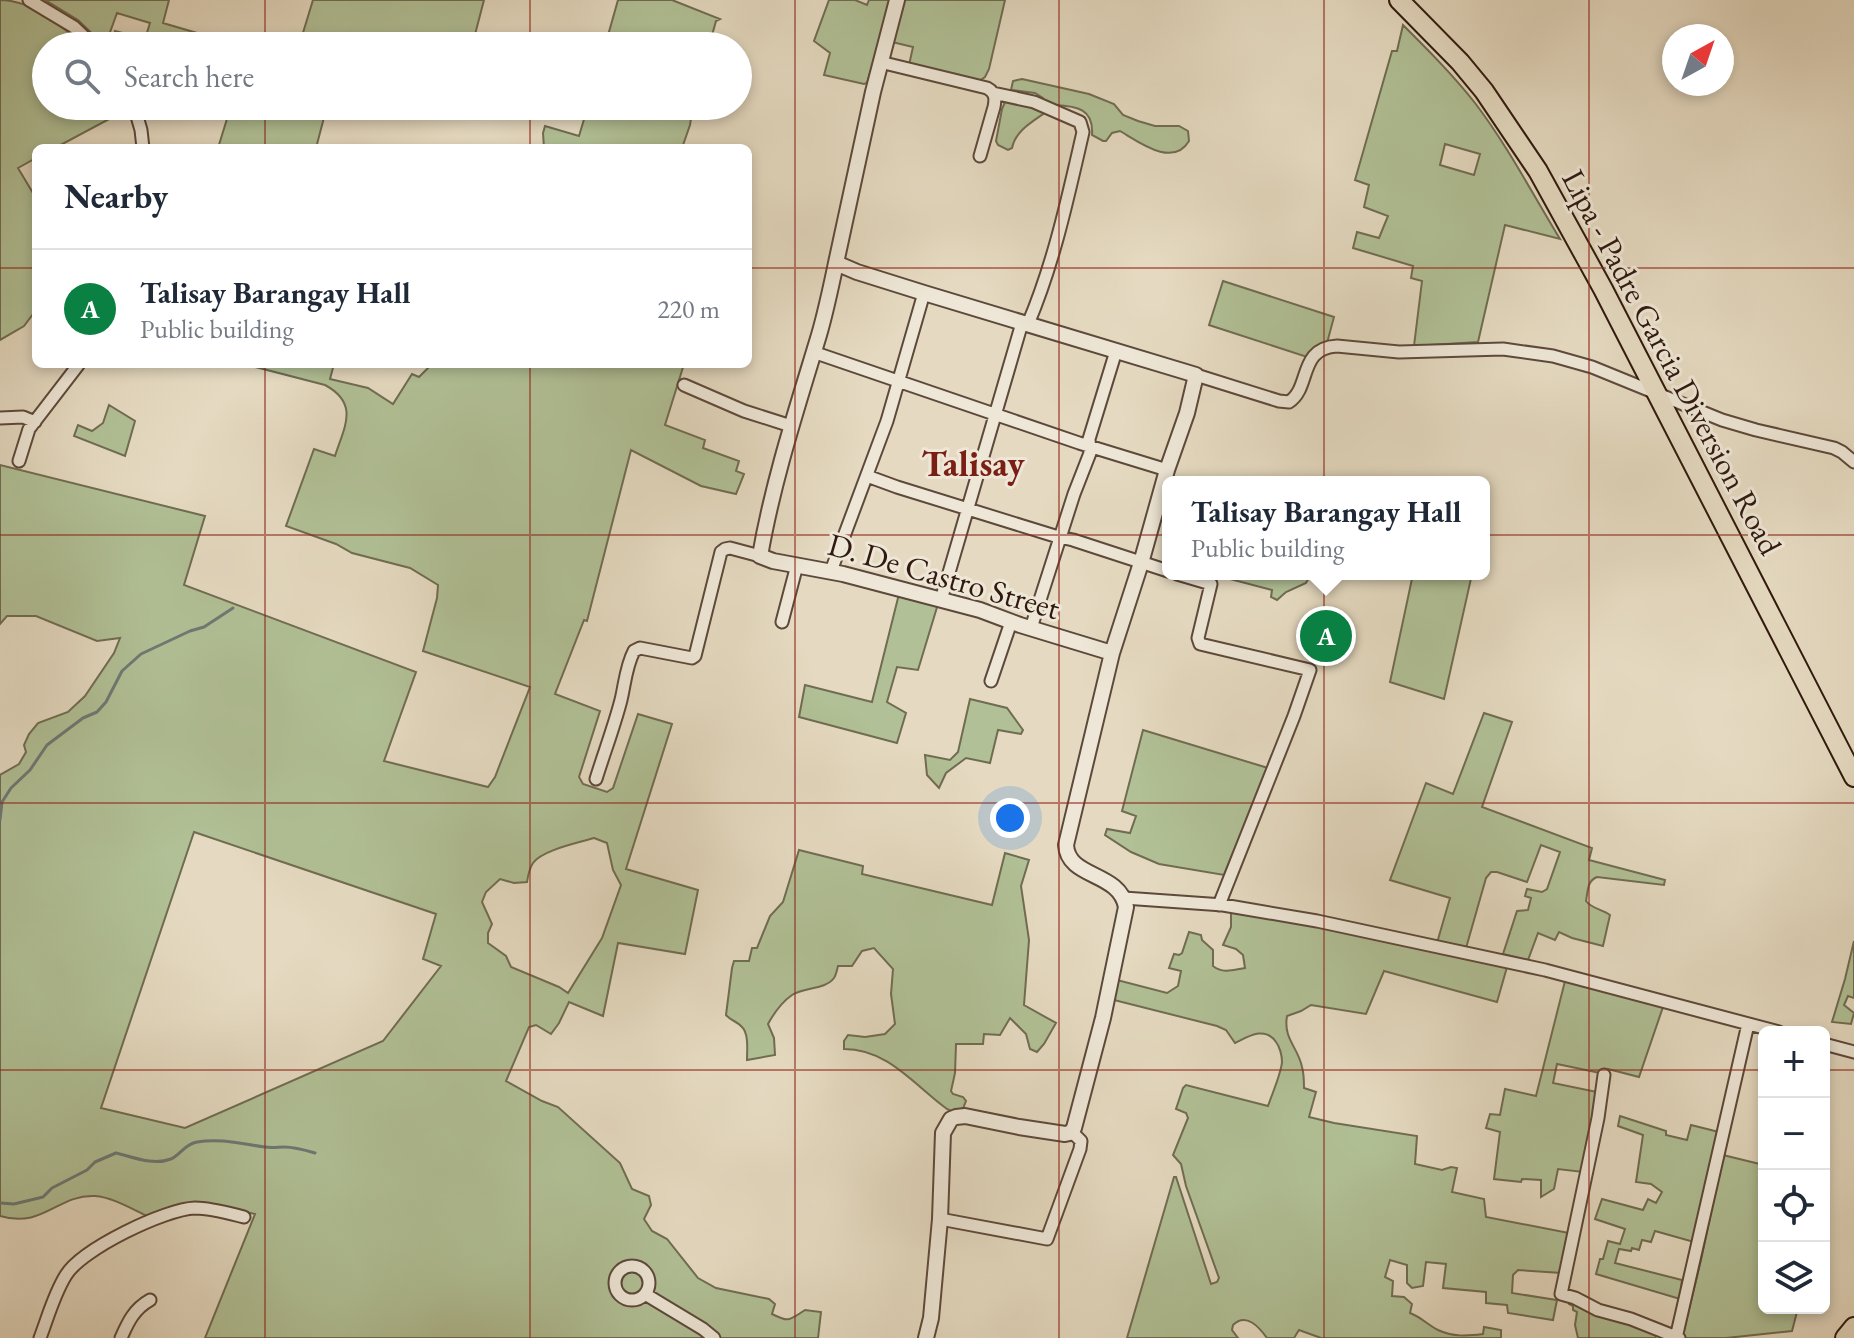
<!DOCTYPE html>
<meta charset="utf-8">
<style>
body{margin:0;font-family:"EB Garamond",serif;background:#f2f2f3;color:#1f2937}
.controls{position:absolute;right:24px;bottom:24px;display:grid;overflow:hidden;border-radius:12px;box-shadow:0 4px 12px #0003}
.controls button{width:72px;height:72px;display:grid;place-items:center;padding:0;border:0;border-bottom:2px solid #e0e1e3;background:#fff;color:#1f2937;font:40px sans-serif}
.compass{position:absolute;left:1662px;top:24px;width:72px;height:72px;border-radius:50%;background:#fff;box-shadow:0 4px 12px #0003;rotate:40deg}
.you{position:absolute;left:1010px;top:818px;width:28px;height:28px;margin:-20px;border:6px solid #fff;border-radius:50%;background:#1a73e8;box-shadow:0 0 0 12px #1a73e833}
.badge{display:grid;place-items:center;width:52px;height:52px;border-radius:50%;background:#0b8043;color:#fff;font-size:26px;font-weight:700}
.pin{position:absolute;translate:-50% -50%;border:4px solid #fff;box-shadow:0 2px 8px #0006}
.popup{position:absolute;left:1162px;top:476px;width:328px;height:104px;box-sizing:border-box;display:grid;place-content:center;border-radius:12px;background:#fff;filter:drop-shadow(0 2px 6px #0005);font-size:26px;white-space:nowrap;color:#747a83}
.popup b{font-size:30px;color:#1f2937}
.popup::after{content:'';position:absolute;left:50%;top:100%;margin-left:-16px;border:16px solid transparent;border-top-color:#fff}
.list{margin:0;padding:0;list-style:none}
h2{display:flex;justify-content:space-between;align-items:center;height:104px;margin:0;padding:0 32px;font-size:34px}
h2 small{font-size:26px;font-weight:400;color:#747a83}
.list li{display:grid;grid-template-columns:52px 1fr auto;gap:24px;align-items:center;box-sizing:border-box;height:120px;padding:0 32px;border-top:2px solid #e0e1e3}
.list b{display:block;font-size:30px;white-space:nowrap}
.list p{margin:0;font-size:26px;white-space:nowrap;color:#747a83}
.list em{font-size:26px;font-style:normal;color:#747a83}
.icon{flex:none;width:44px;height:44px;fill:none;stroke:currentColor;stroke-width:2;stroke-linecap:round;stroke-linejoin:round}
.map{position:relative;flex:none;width:1854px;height:1338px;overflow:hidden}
.search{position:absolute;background:#fff;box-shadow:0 4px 12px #0003;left:32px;top:32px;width:720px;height:88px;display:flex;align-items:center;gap:20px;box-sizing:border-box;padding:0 28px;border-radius:44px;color:#747a83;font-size:30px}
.panel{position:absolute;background:#fff;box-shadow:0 4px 12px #0003;left:32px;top:144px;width:720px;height:224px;border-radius:12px}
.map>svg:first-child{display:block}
.green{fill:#b1c096;stroke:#706c52;stroke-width:2;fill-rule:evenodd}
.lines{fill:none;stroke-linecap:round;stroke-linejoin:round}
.stream{stroke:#6e7975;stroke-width:3}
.minor-casing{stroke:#5d493b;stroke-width:15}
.tertiary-casing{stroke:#5d493b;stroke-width:18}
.primary-casing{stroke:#30190e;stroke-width:22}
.minor{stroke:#eee7d7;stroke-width:11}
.tertiary{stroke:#eee7d7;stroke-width:14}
.primary{stroke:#e5dac1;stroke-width:18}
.grid{fill:none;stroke:#8f2418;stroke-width:2;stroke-opacity:0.55}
.labels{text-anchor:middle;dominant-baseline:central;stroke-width:6;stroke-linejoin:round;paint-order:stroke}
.street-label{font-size:32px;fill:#30190e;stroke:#eee7d7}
.quarter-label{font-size:36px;font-weight:bold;fill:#7a1f14;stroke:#eee7d7}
</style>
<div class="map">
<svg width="1854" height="1338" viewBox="0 0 1854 1338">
<rect width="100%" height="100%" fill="#e5dac1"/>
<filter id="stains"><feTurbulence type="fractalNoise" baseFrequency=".0025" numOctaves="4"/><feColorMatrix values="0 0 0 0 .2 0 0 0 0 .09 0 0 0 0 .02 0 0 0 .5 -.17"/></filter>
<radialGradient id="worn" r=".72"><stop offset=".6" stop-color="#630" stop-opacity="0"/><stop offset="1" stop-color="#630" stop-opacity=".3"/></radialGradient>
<path class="green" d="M0,0C32,0 62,26 84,46H46V106H127L128,109L55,148H36V158L18,168L36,198V310L24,326L0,340Z
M45,0H169L163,23L238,45L110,46L115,31L145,39L150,23L117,13L105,46L78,20Z
M313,0H484L472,46H342L302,36Z
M618,0H672L720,19L716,21L709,46H605Z
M829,0H855L867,5L869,0H891L867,83L864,84L824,75L830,53L814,41Z
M904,0H1005L989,69L985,77L979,81L909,65L913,47L892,42Z
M1403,25C1428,50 1453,75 1475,103C1507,145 1532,193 1560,239L1505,225L1478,342L1414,346L1422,281L1411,278L1413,266L1353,248L1357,232L1379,238L1388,216L1364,207L1369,185L1355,180L1392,51H1397ZM1445,144L1480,154L1474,175L1440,165Z
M1022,79L1089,94L1114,104L1123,115L1138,121L1155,126H1179L1188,131L1189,141C1173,168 1139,142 1120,131L1112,133L1106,141H1103L1092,135C1094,109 1077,106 1055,105C1041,118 1016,127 1012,148L1008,150L998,145L996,141L1002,109L1005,102H1043V98L1035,93L1011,90L1013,81Z
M231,106H327L316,148H218Z
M588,106H693L690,125L682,148H544L543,133L545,126L579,136Z
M1223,281L1334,317L1327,343L1307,357L1209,325Z
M244,364H334L330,379L368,388L393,404L412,374L419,377L432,364H684L665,425L705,440L703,448L739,461L736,471L744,474L736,494L701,486L631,450L587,621L584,620L555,694L600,711L579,777L583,784L607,792L613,788L638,714L672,724L626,869L698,890L685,954L618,943L603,1016L569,1002L559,1023L551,1034L536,1025L529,1027L506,1081L542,1101L558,1107L620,1163L632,1189L649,1196L651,1205L644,1219L652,1231L667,1239L698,1278L716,1288L769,1299L775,1304L772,1314C790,1323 789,1320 805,1310L821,1312L818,1338H205L255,1214L208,1203L164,1210L147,1216C132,1209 112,1197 95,1196C58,1194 43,1229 0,1216V775L19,764L26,752L24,745L29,734L38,723L68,712L85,696L114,653L120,638L97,641L36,616H7L0,624V465L205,516L184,585L416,672L384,761L488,787L495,777L530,687L423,651L437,598L438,585L410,568L352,553L336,544L286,526L314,449L335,456C344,427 360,404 325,385ZM194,832L436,914L423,959L441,966L383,1041L185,1128L101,1108ZM594,838L607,843L613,870L621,885L602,938L568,993L559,987L511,967L506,956L488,943V933L492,924L482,902L486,892L500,879L514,883L527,882C528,876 529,869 533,863C542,850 578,843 594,838Z
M109,405L135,421L125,456L74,436L78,425L92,431L103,423Z
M1231,574H1311L1306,583L1286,592L1277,600L1271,597L1272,590L1230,579Z
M1413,574H1472L1444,699L1390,682Z
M899,594L938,604L918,670L897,667L887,702L906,713L897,743L799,717L805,685L872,702Z
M970,699L1007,708L1023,730L1021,734L998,730L990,763L966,758L946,773L939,788L927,775L925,755L950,760L958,752Z
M1484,713L1512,722L1482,807L1592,848L1589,860L1665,880L1664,885L1597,877C1587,881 1588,891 1586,901C1592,909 1602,909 1610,915L1603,946L1572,938L1559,932L1555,940L1538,933L1528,960L1503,954L1517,911L1528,910L1531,898L1525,896L1527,889L1542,892L1547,889L1560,852L1541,845L1527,882L1497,872H1491L1486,878L1466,948L1437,943L1450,898L1390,880L1426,783L1453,794Z
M1143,730L1268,768L1224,875L1159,864L1131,852L1105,835L1107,829L1130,833L1136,816L1122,811Z
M799,850L863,866L862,874L992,905L1005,853L1029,860L1021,886L1029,940L1024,1005L1056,1023L1044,1044L1037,1052L1030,1049L1026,1034L1010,1018L1000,1035L984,1034L983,1044H956L955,1073L951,1091L953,1094L963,1097L966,1101L962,1111L953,1112L947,1109C914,1085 888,1049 844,1049V1041L848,1035L865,1037L885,1034L895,1024L891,994L893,969L874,948L862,951L852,966H838C837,970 836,975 834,978C825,990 804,987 792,995C782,1002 774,1013 768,1024L774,1038L775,1055L747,1060C747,1050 749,1034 742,1027C737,1021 731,1021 726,1015L732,968L734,961H749L752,948H757L770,916L783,902Z
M1231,911L1289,920L1507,967L1497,1002L1384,971L1366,1014L1311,1005L1301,1011L1287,1016C1283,1039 1298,1047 1302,1067C1304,1074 1304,1081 1304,1088L1316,1092L1309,1117L1334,1123L1417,1136L1415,1164L1442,1170L1451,1167L1457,1168L1452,1192L1484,1199L1486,1217L1569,1233L1561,1273L1518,1270L1513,1275L1512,1293L1557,1300L1553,1320L1508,1313L1507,1305L1486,1303V1292L1443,1288L1446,1264L1426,1262L1423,1286L1412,1288L1407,1283V1265L1390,1260L1385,1277L1393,1281L1392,1296L1404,1297L1412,1304L1410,1313C1421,1317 1428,1325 1438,1330C1453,1337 1467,1336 1483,1334L1484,1327L1501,1330V1338H1321L1299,1330L1294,1338H1267C1259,1327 1246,1312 1233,1325L1232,1330L1238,1338H1127L1174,1177H1176L1211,1284L1217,1282L1219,1278L1186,1186L1181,1164L1173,1155L1188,1118L1186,1113L1176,1109L1183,1088L1186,1085L1268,1106C1272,1094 1281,1074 1282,1062C1282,1056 1280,1047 1276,1042C1265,1026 1249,1036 1235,1043L1226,1030L1217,1026L1114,1000L1117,980L1167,993L1178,986L1181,971L1169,968L1174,954L1179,955L1182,953L1189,932L1201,935L1202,940L1213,950V966C1223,974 1233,970 1245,968L1243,955L1236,949L1223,945L1231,927Z
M1854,941V998L1848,996L1844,1005L1854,1013L1851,1024L1832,1022L1845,979Z
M1565,981L1663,1007L1639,1077L1608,1069L1607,1072L1600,1073L1557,1064L1553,1083L1597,1092L1583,1172L1558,1169L1554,1189L1541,1197V1180L1522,1179L1521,1182L1494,1179L1500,1132L1486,1128L1490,1114L1500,1115L1505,1089L1536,1096Z
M1620,1116L1666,1131V1135L1687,1140L1691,1125L1719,1132L1694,1242L1655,1231L1651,1242L1642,1240L1639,1250L1632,1248L1631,1251L1619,1249L1615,1263L1682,1280L1680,1299L1596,1274L1600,1259H1603L1608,1241L1620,1244L1625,1229L1595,1219L1602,1199L1643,1210L1648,1199L1656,1203L1662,1192L1651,1184L1636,1182L1643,1135L1618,1126Z
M1723,1155L1764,1165V1308H1798L1792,1331L1726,1338H1686L1683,1334L1701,1260Z
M1570,1300L1630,1322L1657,1335L1655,1338H1578L1575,1325L1577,1312L1573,1310V1306L1569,1304Z"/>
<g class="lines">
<path class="stream" d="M0,820L2,802L11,788L30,770L47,745L83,718L97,712L106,702L122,671L141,654L190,631L204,627L233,608
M0,1203L14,1204L43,1197L52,1188L87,1170L95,1162L116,1153C133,1157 153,1166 171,1159C181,1154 185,1144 197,1142C220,1138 242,1144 265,1147C272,1148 278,1147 284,1147C294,1147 305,1150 315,1153"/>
<g class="minor-casing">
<path id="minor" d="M29,0L74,27L94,46
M880,62L987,88C995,92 996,98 994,107L980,156
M993,93L1034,102L1080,122L1083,132C1068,197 1054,263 1028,324
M134,106L141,130L143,148
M813,352L1079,443L1167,470
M1196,375L1279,401L1289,402C1311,388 1298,348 1337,346L1399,352L1503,349L1553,356L1592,367L1722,420L1756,430L1834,448L1842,452L1854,462
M684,385L744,411L791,426
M0,418L23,417L35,422
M19,461L29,429L79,364
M867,476L897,487L1055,536L1073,540L1168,571
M831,571L887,421L924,293
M1177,574L1211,584L1198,638L1200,644L1310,670L1294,716L1219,905
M941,600L1022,323
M782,622L797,565
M1031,628L1074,494L1090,453L1089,439L1116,351
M991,681L1011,622
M596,779C604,753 614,727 621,700C625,683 626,666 634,651L640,648L692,658L695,656L721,552L725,549L730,548L760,556
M1124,898L1223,905L1317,921L1545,970L1779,1032
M1824,1044L1854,1052
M1604,1075L1598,1118L1561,1294L1575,1298L1598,1310L1631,1319L1679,1338
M940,1219L1047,1239L1080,1149L1081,1141L1072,1132
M615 1283a17 17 0 1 1 34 0a17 17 0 1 1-34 0Z
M645,1294L703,1329L714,1338
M40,1338C48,1317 54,1294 66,1275C82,1249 165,1209 195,1208C211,1208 228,1213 244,1217
M121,1338C128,1322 134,1309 150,1300
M1676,1338L1748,1024"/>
</g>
<g class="tertiary-casing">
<path id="tertiary" d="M897,0L873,92L836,263L857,272L924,293L1196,375L1187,413L1167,470L1141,563L1112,653L1066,845C1068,879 1119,871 1126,907L1103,1018L1074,1128L1070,1133L1065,1134L1019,1127L965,1116L956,1117L951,1119L943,1133L940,1219L931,1318L926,1338
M836,263C831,287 826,311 819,335C797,408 773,481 760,556L773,561L843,574L980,610L1020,625L1112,653"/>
</g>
<g class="primary-casing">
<path id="primary" d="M1399,0L1460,62L1484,91L1538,171L1603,289L1854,777
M1845,1338L1854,1327"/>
</g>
<use href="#minor" class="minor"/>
<use href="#tertiary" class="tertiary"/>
<use href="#primary" class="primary"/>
</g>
<path class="grid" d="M265,0V46M530,0V46M795,0V1338M1059,0V1338M1324,0V1338M1589,0V1338M265,106V148M530,106V148M0,268H36M748,268H1854M265,364V1338M530,364V1338M0,535H1854M0,803H1854M0,1070H1764M1824,1070H1854"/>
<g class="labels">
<g class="street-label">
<text transform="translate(1672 362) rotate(62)">Lipa - Padre Garcia Diversion Road</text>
<text transform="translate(944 576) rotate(16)">D. De Castro Street</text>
</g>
<g class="quarter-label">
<text x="973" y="463">Talisay</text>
</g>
</g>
<rect width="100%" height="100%" filter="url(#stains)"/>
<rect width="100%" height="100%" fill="url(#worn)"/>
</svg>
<div class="controls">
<button>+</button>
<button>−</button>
<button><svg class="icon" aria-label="locate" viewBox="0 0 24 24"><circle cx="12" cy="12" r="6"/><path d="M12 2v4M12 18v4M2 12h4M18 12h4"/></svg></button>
<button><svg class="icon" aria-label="layers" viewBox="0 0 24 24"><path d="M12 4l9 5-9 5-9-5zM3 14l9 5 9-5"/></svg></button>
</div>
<svg class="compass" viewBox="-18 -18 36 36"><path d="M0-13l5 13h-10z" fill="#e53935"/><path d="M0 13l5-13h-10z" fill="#747a83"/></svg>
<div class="you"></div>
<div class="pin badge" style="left:1326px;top:636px">A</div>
<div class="popup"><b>Talisay Barangay Hall</b>Public building</div>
<div class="search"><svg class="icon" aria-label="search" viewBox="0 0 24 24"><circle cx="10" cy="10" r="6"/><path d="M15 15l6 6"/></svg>Search here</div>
<section class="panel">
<h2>Nearby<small></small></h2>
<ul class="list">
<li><span class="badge">A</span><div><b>Talisay Barangay Hall</b><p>Public building</p></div><em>220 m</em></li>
</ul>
</section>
</div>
